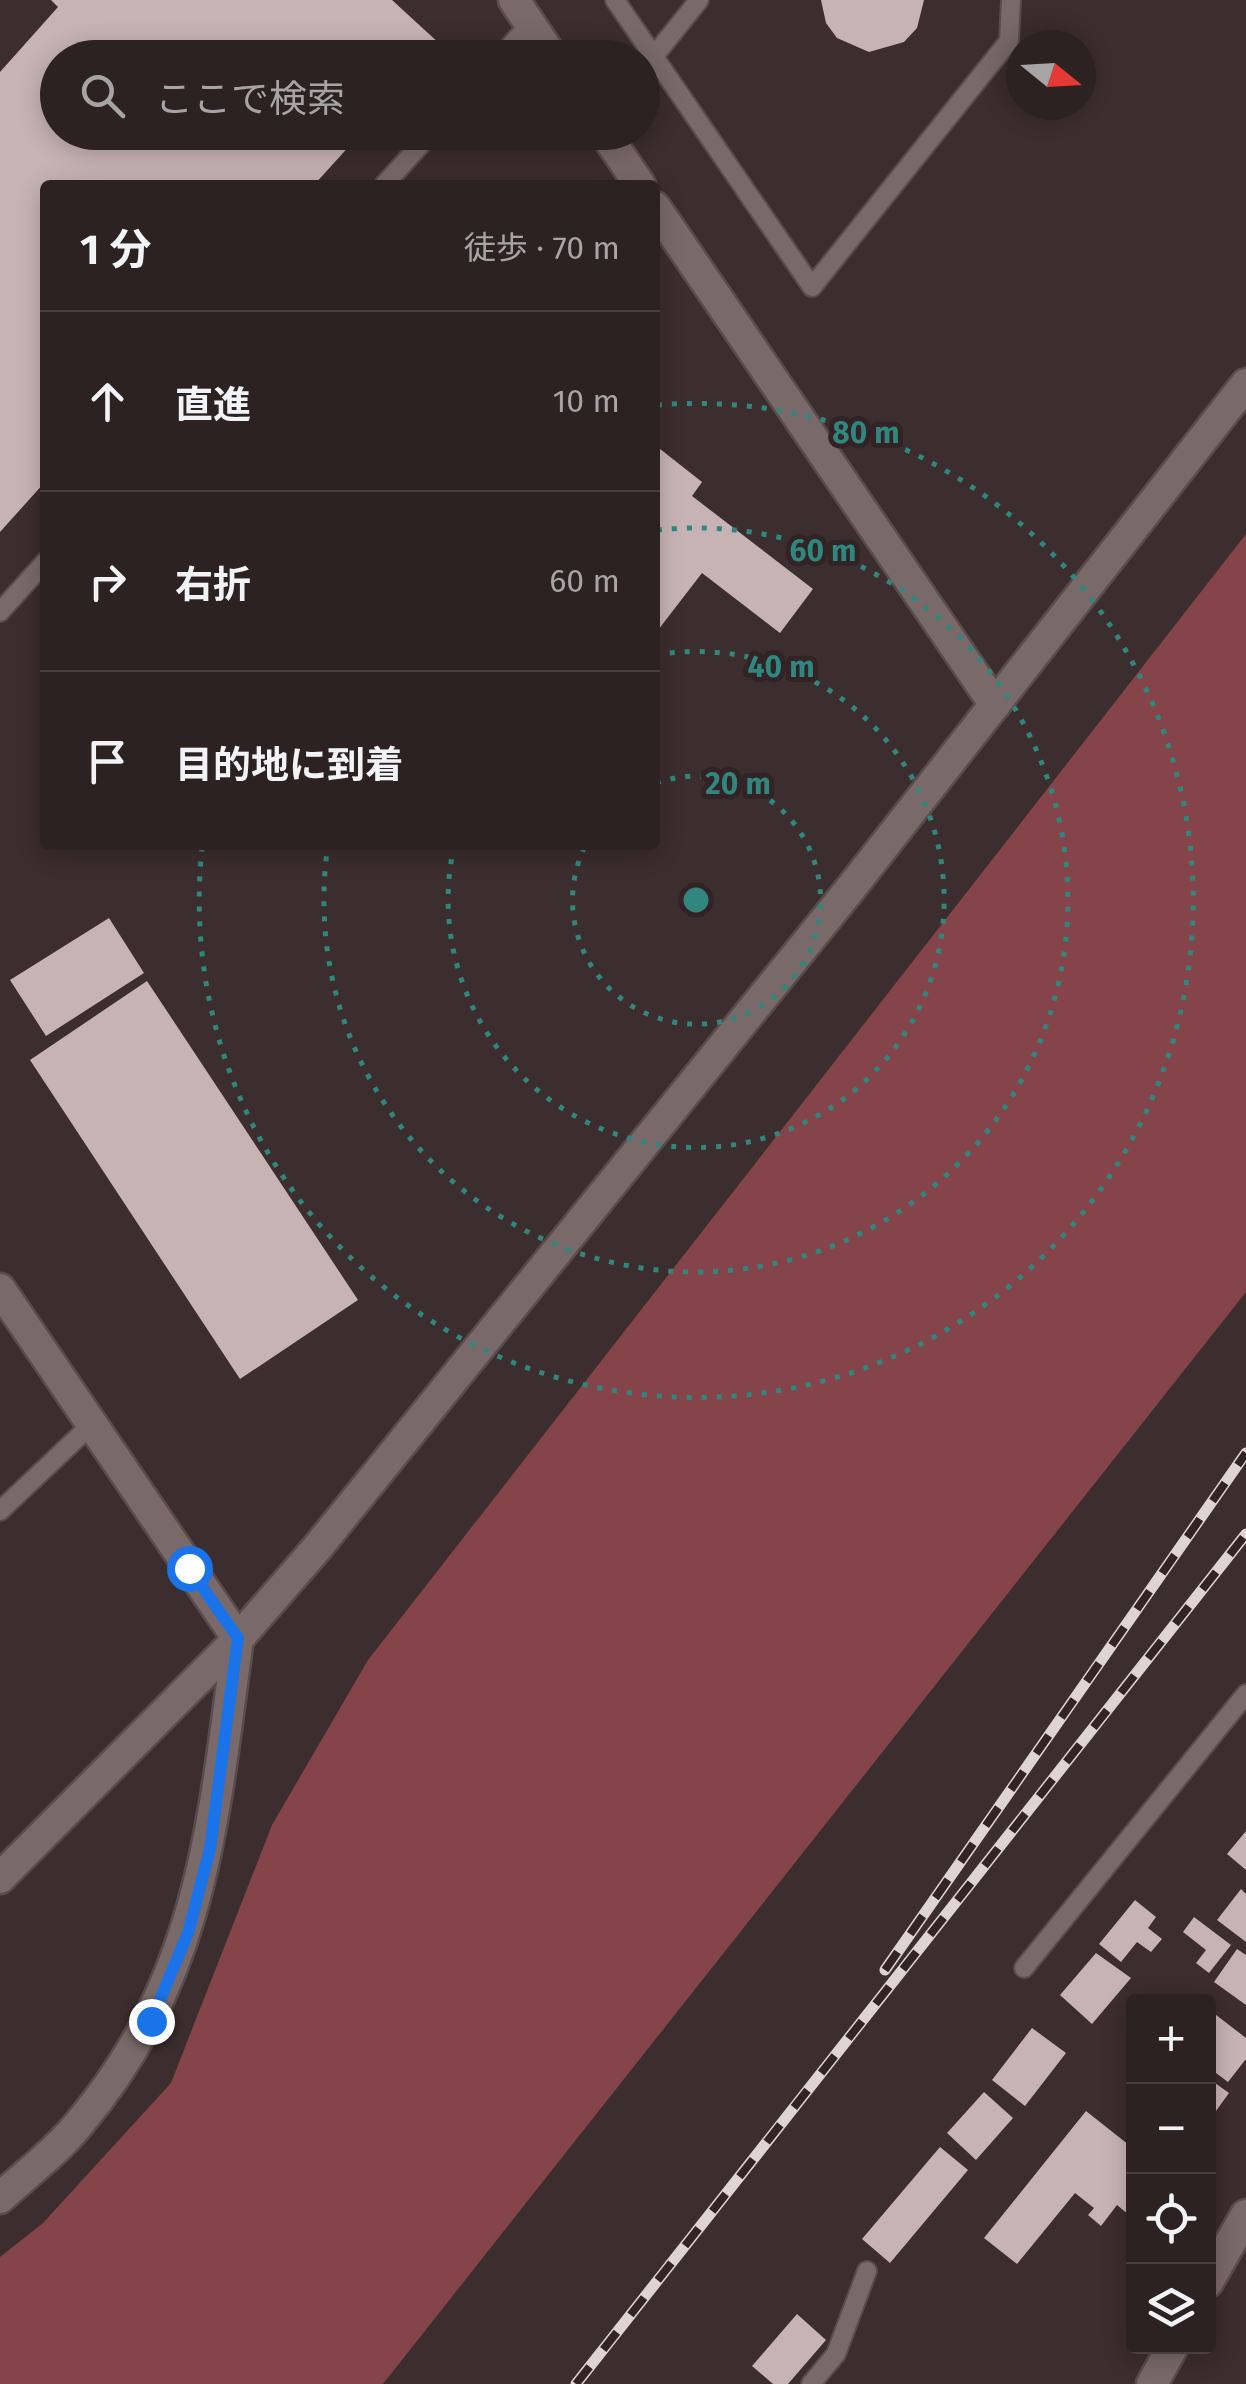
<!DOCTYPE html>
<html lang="ja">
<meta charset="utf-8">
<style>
body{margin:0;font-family:"Fira Sans","Noto Sans JP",sans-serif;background:#392f2f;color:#f1f3f6}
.controls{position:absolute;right:30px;bottom:30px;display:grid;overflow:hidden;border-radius:10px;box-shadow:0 5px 25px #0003}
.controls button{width:90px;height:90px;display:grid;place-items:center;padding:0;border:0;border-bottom:2px solid #483f40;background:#2d2222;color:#f1f3f6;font:50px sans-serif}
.compass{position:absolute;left:1006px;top:30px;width:90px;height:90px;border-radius:50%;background:#2d2222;box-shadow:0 5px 25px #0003;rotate:108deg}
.stop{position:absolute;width:30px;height:30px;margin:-22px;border:8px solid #1a73e8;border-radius:50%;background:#fff}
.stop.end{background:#1a73e8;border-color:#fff;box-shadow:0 2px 10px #0008}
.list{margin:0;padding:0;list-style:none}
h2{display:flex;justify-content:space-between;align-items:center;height:130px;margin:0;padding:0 40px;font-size:42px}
h2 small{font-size:32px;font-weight:400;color:#a7a4a5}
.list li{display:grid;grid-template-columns:65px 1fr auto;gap:30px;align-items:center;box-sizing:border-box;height:180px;padding:0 40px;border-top:2px solid #483f40}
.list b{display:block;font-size:38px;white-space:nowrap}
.list em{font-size:32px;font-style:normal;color:#a7a4a5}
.icon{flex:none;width:55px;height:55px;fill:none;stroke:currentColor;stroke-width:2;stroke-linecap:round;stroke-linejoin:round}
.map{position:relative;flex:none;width:1246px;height:2384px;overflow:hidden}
.search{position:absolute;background:#2d2222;box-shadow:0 5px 25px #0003;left:40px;top:40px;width:620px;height:110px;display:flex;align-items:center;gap:25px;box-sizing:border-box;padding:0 35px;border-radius:55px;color:#a7a4a5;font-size:38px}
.panel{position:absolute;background:#2d2222;box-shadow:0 5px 25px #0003;left:40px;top:180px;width:620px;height:670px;border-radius:10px}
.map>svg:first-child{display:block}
.green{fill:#844449}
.building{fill:#c7b3b4}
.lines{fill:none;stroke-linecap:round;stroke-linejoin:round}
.lane-casing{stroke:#594c4d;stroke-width:22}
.street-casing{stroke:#594c4d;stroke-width:35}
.secondary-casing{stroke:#594c4d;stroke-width:35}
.lane{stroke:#7a6969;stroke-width:18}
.street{stroke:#7a6969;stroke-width:30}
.secondary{stroke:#7a6969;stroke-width:30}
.rail-casing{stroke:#dfd4d4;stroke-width:11}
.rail{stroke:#322324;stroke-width:8;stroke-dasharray:22;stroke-linecap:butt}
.route{stroke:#1a73e8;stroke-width:12}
.ring{fill:none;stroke:#318780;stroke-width:5;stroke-dasharray:5 10}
.centre{fill:#318780;stroke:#322324;stroke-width:5}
.ring-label{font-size:30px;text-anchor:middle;font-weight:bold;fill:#318780;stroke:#322324;stroke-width:10;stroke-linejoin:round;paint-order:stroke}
</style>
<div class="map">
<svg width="1246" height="2384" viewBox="0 0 1246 2384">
<rect width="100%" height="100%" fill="#3c2d2e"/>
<path class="green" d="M1246,534V1292L383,2384H0V2257L43,2223L171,2083L272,1825L368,1660Z"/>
<path class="building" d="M51,0H392L441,45L430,58H58V132H362L314,185H45V482L0,532V72L58,7Z
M821,0H924L917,28L904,42L869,52L837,38L826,23Z
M655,445L702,482L692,496L813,589L780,633L702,573L655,634Z
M109,918L144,973L46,1036L10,980Z
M147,981L358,1300L240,1379L30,1060Z
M1246,1831V1870L1227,1854Z
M1241,1889L1246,1894V1942L1217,1920Z
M1135,1900L1156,1917L1148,1928L1162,1939L1151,1952L1137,1942L1121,1962L1099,1944Z
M1194,1917L1231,1945L1209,1973L1196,1963L1206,1950L1183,1932Z
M1237,1949L1246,1955V2005L1214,1982Z
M1096,1953L1131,1978L1092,2024L1060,1995Z
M1211,2011L1246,2038V2059L1228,2082L1208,2067Z
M1032,2028L1066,2053L1025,2106L992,2080Z
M1208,2078L1229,2093L1208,2122Z
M984,2092L1013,2118L976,2160L947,2133Z
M1086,2111L1134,2149V2219L1117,2205L1101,2226L1088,2215L1094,2208L1075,2193L1017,2264L984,2238Z
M940,2147L968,2170L890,2263L862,2239Z
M797,2314L826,2340L788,2384H773L752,2366Z"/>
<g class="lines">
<g class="lane-casing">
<path id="lane" d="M615,0L812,287L1009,41L1011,0
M654,56L699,0
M499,58L530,24
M384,185L432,132
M0,612L45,562
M0,1511L92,1424
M1024,1968L1246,1694
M811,2384L836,2354L867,2271"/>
</g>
<g class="street-casing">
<path id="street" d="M514,0L553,58
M604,132L640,185
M655,207L995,705
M0,1289L238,1639"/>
</g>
<g class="secondary-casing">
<path id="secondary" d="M0,1878L238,1639L317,1548L851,888L1246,384
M0,2198C26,2174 56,2152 78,2125C203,1977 213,1822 238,1639
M1208,2282L1246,2215
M1152,2384L1173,2346"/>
</g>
<use href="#lane" class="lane"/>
<use href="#street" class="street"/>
<use href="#secondary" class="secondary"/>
<g class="rail-casing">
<path id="rail" d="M885,1970L1246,1453
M576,2384L1246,1534"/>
</g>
<use href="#rail" class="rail"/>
</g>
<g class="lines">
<path class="route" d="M151,2021L188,1933L210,1849L238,1638L189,1568"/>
</g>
<g class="ring">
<path d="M656 783A124 124 0 1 1 585 846"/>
<path d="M655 655A248 248 0 1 1 454 846"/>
<path d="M657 530A372 372 0 1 1 328 845"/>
<path d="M657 405A497 497 0 1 1 202 848"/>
</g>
<circle cx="696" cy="900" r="15" class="centre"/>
<g class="ring-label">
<text x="866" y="443">80 m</text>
<text x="823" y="561">60 m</text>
<text x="781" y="677">40 m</text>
<text x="738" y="794">20 m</text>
</g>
</svg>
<div class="controls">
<button>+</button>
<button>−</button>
<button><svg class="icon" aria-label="locate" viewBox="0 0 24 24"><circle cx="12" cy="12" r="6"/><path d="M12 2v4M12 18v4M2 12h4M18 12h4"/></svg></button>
<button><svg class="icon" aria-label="layers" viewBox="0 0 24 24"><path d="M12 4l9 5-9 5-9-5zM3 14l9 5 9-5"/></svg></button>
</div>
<svg class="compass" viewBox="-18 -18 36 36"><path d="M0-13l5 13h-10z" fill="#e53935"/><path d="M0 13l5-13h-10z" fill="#a7a4a5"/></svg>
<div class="stop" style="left:189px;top:1568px"></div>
<div class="stop end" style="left:151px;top:2021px"></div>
<div class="search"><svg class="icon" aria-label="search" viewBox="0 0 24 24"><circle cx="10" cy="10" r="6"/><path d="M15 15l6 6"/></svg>ここで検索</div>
<section class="panel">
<h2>1 分<small>徒歩 · 70 m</small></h2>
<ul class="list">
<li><svg class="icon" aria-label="ahead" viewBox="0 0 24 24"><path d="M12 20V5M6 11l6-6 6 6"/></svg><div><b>直進</b></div><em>10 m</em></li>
<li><svg class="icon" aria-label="right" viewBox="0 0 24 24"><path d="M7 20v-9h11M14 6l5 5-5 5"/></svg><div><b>右折</b></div><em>60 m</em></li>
<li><svg class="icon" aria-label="arrive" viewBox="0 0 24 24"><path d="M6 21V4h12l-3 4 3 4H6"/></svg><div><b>目的地に到着</b></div></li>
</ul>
</section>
</div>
